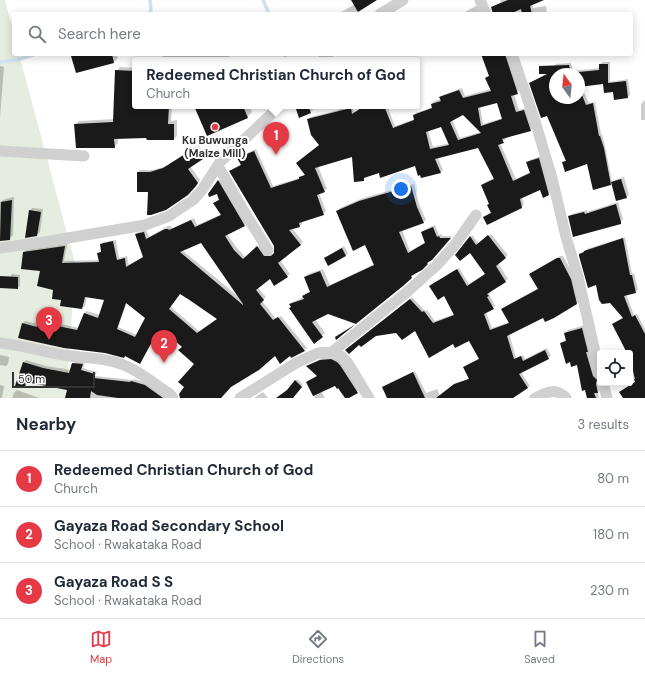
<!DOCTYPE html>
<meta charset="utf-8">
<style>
body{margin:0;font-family:"DM Sans",sans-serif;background:#f6f6f7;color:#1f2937}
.controls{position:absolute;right:12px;bottom:12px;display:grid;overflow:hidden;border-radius:4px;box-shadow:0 2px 10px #0003}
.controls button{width:36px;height:36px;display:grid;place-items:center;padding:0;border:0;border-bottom:1px solid #e0e1e3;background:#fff;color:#1f2937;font:20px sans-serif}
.compass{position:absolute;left:549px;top:68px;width:36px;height:36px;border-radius:50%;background:#fff;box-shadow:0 2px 10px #0003;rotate:345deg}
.scale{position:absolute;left:12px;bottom:10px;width:83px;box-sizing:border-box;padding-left:4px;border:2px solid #333;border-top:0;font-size:11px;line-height:14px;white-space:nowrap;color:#333;-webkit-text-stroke:3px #fff;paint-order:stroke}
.you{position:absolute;left:401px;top:189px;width:14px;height:14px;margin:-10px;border:3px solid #fff;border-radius:50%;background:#1a73e8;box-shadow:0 0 0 6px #1a73e833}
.badge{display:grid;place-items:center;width:26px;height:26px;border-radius:50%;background:#e63946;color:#fff;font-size:13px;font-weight:700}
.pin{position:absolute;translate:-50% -33px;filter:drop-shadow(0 1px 2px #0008)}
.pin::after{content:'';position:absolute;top:21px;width:14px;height:12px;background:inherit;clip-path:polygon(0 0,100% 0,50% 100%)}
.popup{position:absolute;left:132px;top:57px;width:288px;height:52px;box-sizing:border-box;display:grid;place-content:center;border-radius:4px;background:#fff;filter:drop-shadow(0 1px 3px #0005);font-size:13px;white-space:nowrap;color:#747a83}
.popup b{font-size:15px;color:#1f2937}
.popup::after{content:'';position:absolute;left:50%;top:100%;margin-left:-8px;border:8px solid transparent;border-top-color:#fff}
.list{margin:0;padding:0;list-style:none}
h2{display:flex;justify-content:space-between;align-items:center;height:52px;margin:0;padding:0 16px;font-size:17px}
h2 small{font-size:13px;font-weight:400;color:#747a83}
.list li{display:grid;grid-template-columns:26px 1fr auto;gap:12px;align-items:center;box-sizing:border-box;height:56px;padding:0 16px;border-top:1px solid #e0e1e3}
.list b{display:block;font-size:15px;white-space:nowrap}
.list p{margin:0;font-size:13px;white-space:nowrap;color:#747a83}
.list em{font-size:13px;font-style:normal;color:#747a83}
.icon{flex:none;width:22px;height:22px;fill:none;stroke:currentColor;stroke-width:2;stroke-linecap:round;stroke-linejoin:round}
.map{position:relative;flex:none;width:645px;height:398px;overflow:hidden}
.search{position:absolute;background:#fff;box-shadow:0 2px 10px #0003;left:12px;right:12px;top:12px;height:44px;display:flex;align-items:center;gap:10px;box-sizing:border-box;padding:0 14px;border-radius:4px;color:#747a83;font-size:15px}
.sheet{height:220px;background:#fff}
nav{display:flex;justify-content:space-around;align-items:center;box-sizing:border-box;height:56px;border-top:1px solid #e0e1e3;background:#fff;font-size:11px;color:#747a83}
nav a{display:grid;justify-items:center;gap:2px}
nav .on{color:#e63946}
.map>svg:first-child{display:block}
.green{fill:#e6ecdf}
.shadow{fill:#0003;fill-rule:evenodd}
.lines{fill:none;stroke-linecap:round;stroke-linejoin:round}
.stream{stroke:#cfe2ee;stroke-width:3.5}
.building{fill:#1a1a1a;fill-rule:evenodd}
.minor{stroke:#d0d0d0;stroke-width:11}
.poi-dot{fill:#e63946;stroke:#fff;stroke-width:1.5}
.labels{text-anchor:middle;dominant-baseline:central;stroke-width:4;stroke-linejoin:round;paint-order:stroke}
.poi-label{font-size:11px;font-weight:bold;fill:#333;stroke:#fff}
</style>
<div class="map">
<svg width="645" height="398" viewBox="0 0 645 398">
<rect width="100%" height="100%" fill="#fff"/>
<path class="green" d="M0,0H5L14,34V54H19L75,263L67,388L69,398H0Z"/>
<path class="shadow" d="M352,0H374L357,11L358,14H338L355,4Z
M500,0H531L533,8L546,6L547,14H494L492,7L501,2Z
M478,5L482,14H462L463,13Z
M75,54H117L118,58L114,62L76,71L73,56Z
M165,54H228L231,60H163L162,57Z
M482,54H508L520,90L514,94L519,110L526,108L533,127L530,130L505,137L506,139L500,143L516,179L531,172L528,162L530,160L541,156L551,192L548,194L540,188L522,197L524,204L522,207L485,217L492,212L488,205L489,203L482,185L484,183L494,178L478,147L438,158L443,170L441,172L422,177L416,164L379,172L366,176L363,180L352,155L318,166L327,189L319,193L326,211L323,214L302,221V224L300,226L292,228L303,242L280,260L290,274L287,276L270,278L258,288L266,297L262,301L276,319L281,316L307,348L304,350L292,356L291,355H275L231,386L221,398H180L195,364L183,346L164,330L157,341L153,339L139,363L125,355L19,338L23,323L25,321L39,324L42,320L79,328L84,313L87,311L100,315L106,299L87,297L85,306L82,308L62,299L42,270L24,252L26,250L67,244L64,261L100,260L98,254L102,251L101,244L103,242L116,240L119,258L127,256L129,265L144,257L136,234L138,232L146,230L149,237L168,226H171L172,229L194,218L197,225L222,214L214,203L220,199L217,193L209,194L221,178L247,223L227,234L237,248L246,258L260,245L267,254H275V246L230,171L241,164L239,158L241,156L256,149L273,186L300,178L305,174L320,145L308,120L311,117L339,110L337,106H351L355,113L364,106H387L395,126L415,119L414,116L416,113L433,107L432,104L434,101L441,99L440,97L443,95L462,88L465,96L491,89L486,78L490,75ZM498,102L503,118L483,124L480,106ZM463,114L481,132L460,138L452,119ZM441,126L450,143L433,147L428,130ZM201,241L239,297L182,250ZM180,293L218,318L200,332L170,306ZM127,302L146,317L137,335L118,327Z
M603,62H610V82L628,79L630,95L628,97L614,91L604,83L581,86L589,103L595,102L601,134H602L605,146L612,182L615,180L624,177L629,195L626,197L612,182L610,185L588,163L563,162L567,160L548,115L530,83L555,70L554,66L556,64L571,63L573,71L600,68V64ZM555,74H579V98H555Z
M0,66L4,67L0,117Z
M120,67L135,68V106H172L171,121L177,120V136L174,139L147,137L118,138V143L114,147L76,124L79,121L115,119L116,71Z
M645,100V120H641V104Z
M195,106H249L252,112L247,117Z
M296,106H311L313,110L310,112Z
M199,146L205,156L190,166L200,180L190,191H149L138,172L140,170H153L167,166Z
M414,184L419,204L426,220L423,222L402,230L410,251L426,242L422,232L424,230L435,225L439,235L441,234L442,236H452L435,256L421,269L413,273L414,275L411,277L315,319L325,333L314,342L290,304L293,302L304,297V296L306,293L311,291L305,277L308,274L323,269L330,285L375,264L365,244L337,211L340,208L363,198Z
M14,197L13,235L9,239L0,240V202L5,199Z
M618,202L623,219L620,223L569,216L572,214L587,210V212Z
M32,208L43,209L40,232L37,235L30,211Z
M491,234L508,255L498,263L508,279L489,292L490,293L489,294L495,306L486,312L492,328L510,322L502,309L504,307L539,288L533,272L560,256H563L572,272L579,301L576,304L544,316L509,333L516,358L523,355L525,359L547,348L551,356L521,372L530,386L511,398H388L383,387L415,371L426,393L437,389L440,396L457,383L470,378L464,367L480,358L470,340L453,343L415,329L376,335L349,348L412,297L425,311L427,310L435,321L455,314L445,294L432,284L459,268L469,284L486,274L471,237L472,235L479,244Z
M625,237L632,274L634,273L638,289L636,292L626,294L634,315L637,314L645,329V398H624L636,382L630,369V359H631L630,353H628L613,324L623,318L596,284L580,254L587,249Z
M344,246L348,253L346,256L325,258Z
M12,274L20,275V286L17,288L10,277Z
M585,325L599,377L601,389L598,392L599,398H588L578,363L561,343L567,339L565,333L568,330Z
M0,355L9,357L8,364L6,366L0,365Z
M322,358H333L339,360L346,369L359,390L346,398L339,387L335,384L321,391L325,398H315L307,382L318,376L307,366Z
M26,360L46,366L71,370L73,364L76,361L85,362L83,368L97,372L95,376L133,380L134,379L148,383L169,398H66L68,389L24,362Z
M297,379L303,385L290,398H277L283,395Z
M0,385L4,386L2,398H0Z
M17,390L39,398H12L14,393Z
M263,392L268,398H254Z"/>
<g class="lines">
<path class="stream" d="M263,0L269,14
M149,14L151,10L150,0
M284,54L286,60
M0,62L16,60L36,54"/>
</g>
<path class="building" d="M351,0H377L358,12Z
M508,0H544L530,6L532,14H522L521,9L510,14H493L491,7Z
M79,54H112L114,63L76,73L71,56Z
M481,54H505L518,94L511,96L516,112L524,110L531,131L502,139L504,143L498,145L513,181L530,173L526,162L539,158L549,195L543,198L540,190L520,199L522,208L487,225L483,217L491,213L487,205L489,204L481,185L494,179L478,148L435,159L441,173L421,178L420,175L418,176L415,166L380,178L379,173L364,178V181L354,182L352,157L315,168L325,192L317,195L324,215L299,223L300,227L289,230L301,245L278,263L288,277L274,286L270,279L256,290L264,300L260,304L273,320L278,317L305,351L291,358L290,356L280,364L275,356L259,370L231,387L221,398H180L179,394L184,387L178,382L194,364L178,350L182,347L164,331L157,342L153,340L140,364L125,356L124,358L105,353L64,348L18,338L22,323L37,327L38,322L77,330L84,313L98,318L104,300L85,297L82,309L60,306L61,300L52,299L53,290L37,286L40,271L21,269L23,252L65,246L62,263L99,262L97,253L101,252L100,244L113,241L117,260L125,258L126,267L143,257L135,234L144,232L146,239L165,229H168L169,230L191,220L195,227L221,215L213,203L219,200L217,194L209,197L208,194L218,180L245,226L225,236L234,250L243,259L257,246L264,256H271L274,253V246L229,171L241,165L237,158L254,151L271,188L299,179V177L305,175L296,163L319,145L311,135L307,119L351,108L352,114L364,106H384L393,128L414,120L413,115L432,108L431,104L441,101L439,97L459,90L463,98L491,91L485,78L489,76ZM497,103L502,119L481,126L478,108ZM463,115L481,133L458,140L450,122ZM441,127L449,145L430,149L426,132ZM201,243L243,304V305L180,252ZM180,294L188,299L217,319L197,333L169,309ZM126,303L145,318L135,337L117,329Z
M599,64H608V83L626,81L628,98L614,100L613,92L604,93L603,84L579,87V72L599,70Z
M569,65L571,74H555V98H558L559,102L572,98H579V96L582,95L586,105L593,103L599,136H600L604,148L611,185L593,190L587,164L565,172L562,162L566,161L547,116L541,118L529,83L547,74H539V66Z
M115,70L135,71V106H169L168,124H174V140H147L146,138L114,139L115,148H76L74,124L113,122Z
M194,106H243L248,118L207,136Z
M295,106H308L311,113L299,118Z
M196,147L203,159L188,169L198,183L196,186L188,195L166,210L151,215H147L148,192H137V172H150L163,168Z
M621,179L627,198L616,201L611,182Z
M411,186L417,207L424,223L399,232L408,253L425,243L421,232L433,227L437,237L439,236L440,238H451L432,260L427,263L428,264L422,270L411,276L412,278L403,286L336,340L335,337L356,324L328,314L312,322L323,337L314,344L289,308L291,307L289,304L304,299L302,296L310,292L304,277L320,271L327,287L374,265L365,245L353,251L336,211L359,201Z
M12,200L10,240L0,241L1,202Z
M616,204L621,222V224L573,237L568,216L584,212L585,214Z
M29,210L41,212L37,236L25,238Z
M488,235L506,258L496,266L506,282L487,294L489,296L487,297L494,309L484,314L490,330L509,323L501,309L538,289L529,274L557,258H560L571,279L577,304L554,318L545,322L543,318L507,336L514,359L521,356L523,361L545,350L549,359L519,374L528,388L513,398H436L454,384L469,379L463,367L479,359L469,341L455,348L453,344L429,358L415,331L402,340L396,333L376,336L361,347L359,345L349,354L345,350L410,299L422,312L424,311L433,323L454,315L444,296L438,300L429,286L457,269L467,286L485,274L470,253L460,261L455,255L470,236L476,245Z
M623,238L630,275H632L636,293L624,296L632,317L635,315L645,334V398H623L619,392L635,382L634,379H635L630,358V353H627L612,324L623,318L610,303L602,304L599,300L596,285L588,288L579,256V254L584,252V251Z
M342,248L346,256L328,266L324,258Z
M0,276L18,277V289L0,288Z
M582,328L588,352H586L593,376L597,380L596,384L598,393H594L596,398H587L585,390L582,391L577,365L571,367L570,362L566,364L560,343L566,341L564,333Z
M331,359L337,362L340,365L358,393L349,398H345L338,388L337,389L335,386L313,396L306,382L317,376L306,366L320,360Z
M23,362L43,368L69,373L72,363L83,364L81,370L95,374L94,378L130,382L131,381L145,385L163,398H118L97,395L91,391L90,398H65L67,390L26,382L25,388L15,386Z
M413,372L425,398H387L382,387Z
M295,380L302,387L293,398H276L287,390Z"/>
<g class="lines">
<path class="minor" d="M480,0L486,14
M380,14L403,0
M512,54L535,121L552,178L566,237L578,277L600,374
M323,60L328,54
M0,151L84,156
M218,166L245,213L268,250
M0,248L44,242L145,225L169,216L193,200L202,190L220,162L280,106
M0,343C21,345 42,351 63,355C81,358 100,357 118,363C137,369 153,383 170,394L173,398
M332,352L407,292L437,265L454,246L476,215
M603,383L607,398
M240,398L296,363L318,353L332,352L341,356L348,363L369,398
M535,398C548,392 555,387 566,398"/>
</g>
<circle class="poi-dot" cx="215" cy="127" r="4"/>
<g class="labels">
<g class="poi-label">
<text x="215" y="140">Ku Buwunga<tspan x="215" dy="13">(Maize Mill)</tspan></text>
</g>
</g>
</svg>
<div class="controls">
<button><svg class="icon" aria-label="locate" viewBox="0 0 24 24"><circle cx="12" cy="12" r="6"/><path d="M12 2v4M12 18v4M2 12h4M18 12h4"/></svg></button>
</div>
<svg class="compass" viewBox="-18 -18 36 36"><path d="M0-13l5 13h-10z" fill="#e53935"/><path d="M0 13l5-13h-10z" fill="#747a83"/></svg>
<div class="scale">50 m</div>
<div class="you"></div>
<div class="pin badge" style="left:276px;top:155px">1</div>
<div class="popup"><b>Redeemed Christian Church of God</b>Church</div>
<div class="pin badge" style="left:164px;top:363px">2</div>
<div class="pin badge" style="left:49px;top:340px">3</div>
<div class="search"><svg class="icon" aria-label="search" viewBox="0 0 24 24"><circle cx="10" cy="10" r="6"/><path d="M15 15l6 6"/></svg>Search here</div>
</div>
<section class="sheet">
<h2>Nearby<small>3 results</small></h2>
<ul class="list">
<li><span class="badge">1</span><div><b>Redeemed Christian Church of God</b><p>Church</p></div><em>80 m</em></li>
<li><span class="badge">2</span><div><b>Gayaza Road Secondary School</b><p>School · Rwakataka Road</p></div><em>180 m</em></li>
<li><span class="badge">3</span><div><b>Gayaza Road S S</b><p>School · Rwakataka Road</p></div><em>230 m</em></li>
</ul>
</section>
<nav>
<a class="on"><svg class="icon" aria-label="map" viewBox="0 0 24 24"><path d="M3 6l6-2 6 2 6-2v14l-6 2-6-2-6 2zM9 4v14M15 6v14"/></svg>Map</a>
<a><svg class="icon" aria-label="directions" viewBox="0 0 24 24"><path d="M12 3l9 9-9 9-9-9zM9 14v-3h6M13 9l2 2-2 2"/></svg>Directions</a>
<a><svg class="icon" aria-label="saved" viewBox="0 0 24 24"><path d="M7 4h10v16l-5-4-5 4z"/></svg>Saved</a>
</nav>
